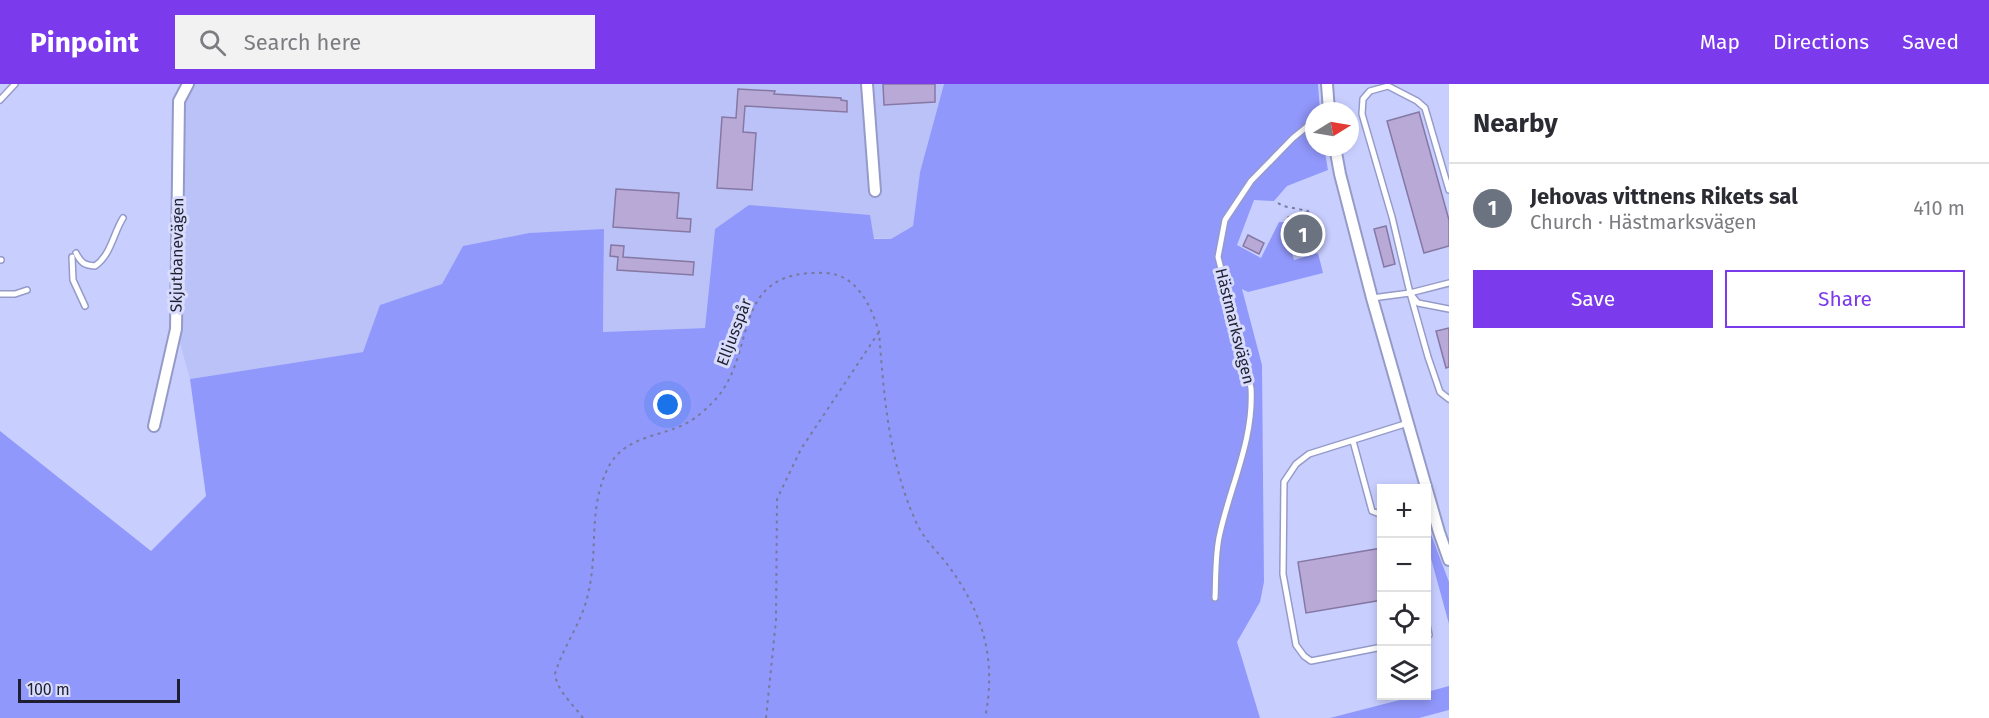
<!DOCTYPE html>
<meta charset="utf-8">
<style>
body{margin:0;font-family:"Fira Sans",sans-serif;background:#f2f2f3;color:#2b2b33}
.controls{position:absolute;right:18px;bottom:18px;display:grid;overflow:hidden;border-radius:0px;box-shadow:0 3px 9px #0003}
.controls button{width:54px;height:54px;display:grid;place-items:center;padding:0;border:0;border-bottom:2px solid #e1e1e2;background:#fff;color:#2b2b33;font:30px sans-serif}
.compass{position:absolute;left:1305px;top:18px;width:54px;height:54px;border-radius:50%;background:#fff;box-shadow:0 3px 9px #0003;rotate:79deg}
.scale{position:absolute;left:18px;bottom:15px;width:162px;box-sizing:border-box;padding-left:6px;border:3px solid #1e2032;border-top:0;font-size:16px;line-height:21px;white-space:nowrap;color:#1e2032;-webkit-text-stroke:4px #d9ddfb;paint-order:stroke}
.you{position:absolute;left:668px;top:321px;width:21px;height:21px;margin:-15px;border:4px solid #fff;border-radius:50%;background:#1a73e8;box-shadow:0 0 0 9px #1a73e833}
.badge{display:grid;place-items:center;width:39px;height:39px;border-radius:50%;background:#7c3aed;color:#fff;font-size:20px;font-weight:700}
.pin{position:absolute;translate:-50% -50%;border:3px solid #fff;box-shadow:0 2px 6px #0006}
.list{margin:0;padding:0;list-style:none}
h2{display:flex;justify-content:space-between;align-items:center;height:78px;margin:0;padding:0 24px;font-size:26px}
h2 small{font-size:20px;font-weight:400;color:#7c7c81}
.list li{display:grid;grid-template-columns:39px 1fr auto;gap:18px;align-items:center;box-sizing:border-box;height:90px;padding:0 24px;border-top:2px solid #e1e1e2}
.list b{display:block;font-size:22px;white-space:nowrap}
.list p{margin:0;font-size:20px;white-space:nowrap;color:#7c7c81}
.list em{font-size:20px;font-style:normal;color:#7c7c81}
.actions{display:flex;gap:12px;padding:18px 24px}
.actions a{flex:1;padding:14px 0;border:2px solid #7c3aed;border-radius:0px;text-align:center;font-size:21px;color:#7c3aed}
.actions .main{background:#7c3aed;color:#fff}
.icon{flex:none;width:33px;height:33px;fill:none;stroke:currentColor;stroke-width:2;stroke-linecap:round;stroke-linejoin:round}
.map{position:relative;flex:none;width:1449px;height:634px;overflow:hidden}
header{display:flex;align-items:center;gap:36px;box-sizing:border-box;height:84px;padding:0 30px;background:#7c3aed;color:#fff}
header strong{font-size:28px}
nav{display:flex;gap:33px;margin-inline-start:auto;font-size:21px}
.search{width:420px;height:54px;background:#f2f2f3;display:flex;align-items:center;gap:15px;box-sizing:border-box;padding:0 21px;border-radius:0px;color:#7c7c81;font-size:22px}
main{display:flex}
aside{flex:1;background:#fff}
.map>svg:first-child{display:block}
.built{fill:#bbc2f8}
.green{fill:#9198fb}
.building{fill:#b8a9d7;stroke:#8678a4;stroke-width:1.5}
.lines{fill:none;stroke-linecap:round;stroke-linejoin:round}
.service-casing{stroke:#959bc8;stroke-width:8}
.minor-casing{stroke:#959bc8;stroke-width:14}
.path{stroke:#767a9c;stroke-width:2;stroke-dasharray:3 4.5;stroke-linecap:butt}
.service{stroke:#fff;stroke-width:5}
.minor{stroke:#fff;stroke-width:10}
.labels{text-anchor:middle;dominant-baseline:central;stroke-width:6;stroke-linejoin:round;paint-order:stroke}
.street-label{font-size:16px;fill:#1e2032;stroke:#d9ddfb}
</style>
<header>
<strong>Pinpoint</strong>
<div class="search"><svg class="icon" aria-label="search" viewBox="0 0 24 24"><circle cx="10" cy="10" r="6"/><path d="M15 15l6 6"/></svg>Search here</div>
<nav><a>Map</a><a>Directions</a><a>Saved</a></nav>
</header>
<main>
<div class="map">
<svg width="1449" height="634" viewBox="0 0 1449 634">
<rect width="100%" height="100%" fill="#c8cfff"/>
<path class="built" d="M187,0H944L920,88L913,142L891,155L715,145L705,244L603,248L604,146L529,149L463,162L442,200L381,221L363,268L190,295L176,245L179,17Z"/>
<path class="green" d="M944,0H1318L1320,27H1314V63H1324L1328,86L1287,102L1274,117L1254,116L1237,161L1261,174L1279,138H1284L1294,176L1318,169L1323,189L1248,208L1242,205L1262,281L1264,498L1260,518L1237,558L1260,634H0V347L151,467L206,412L190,295L363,268L380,221L442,200L463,162L529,149L604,145L603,248L705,244L715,145L749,121L870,131L874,155H891L913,142L920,88Z
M1426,437L1449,498V540L1427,460Z
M1449,602V626L1419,634H1330L1415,612H1426L1427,608Z"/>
<path class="building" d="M883,0H935V18L884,21Z
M738,5L775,7L774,10L841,14V16L847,17V28L745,22L743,48L756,49L752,106L717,104L722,33L736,34Z
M1419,28L1449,136V162L1424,169L1387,37Z
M616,105L679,109L677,134L691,135L690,148L613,143Z
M1307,128L1318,166L1298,171L1288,133Z
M1386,142L1395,180L1384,183L1374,145Z
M1248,151L1264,159L1259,170L1243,162Z
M611,161L624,162L623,173L694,178L693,191L617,186L618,173L610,172Z
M1449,244V283L1446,284L1436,247Z
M1382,464V516L1306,529L1298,478Z"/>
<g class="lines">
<g class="service-casing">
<path id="service" d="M0,16L15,0
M1449,106L1425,24L1417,17L1388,2L1370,7L1363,15L1362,30L1392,133L1410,209L1428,273L1440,308L1449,315
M76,169C81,179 84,181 95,182C111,171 113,150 123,134
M72,173L73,196L85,222
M0,176H1
M0,210H15L27,206
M1413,213L1418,219L1449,225
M1372,214L1410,209L1449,199
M1353,357L1372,427L1382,431
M1215,514C1216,493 1215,469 1220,449C1231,400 1254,355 1251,304L1218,173L1225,136L1251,97L1293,54L1314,37
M1426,536L1429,551L1426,553
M1382,563L1311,577L1304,572L1296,561L1283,490L1284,398L1296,380L1309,370L1408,339"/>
</g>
<g class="minor-casing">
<path id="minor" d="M867,0L875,107
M1327,0L1329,27
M1335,63L1340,90L1372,214L1439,448L1449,476
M154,342L176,245L179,17L188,0"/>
</g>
<path class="path" d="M1278,119L1283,122L1308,127L1314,145
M583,634C573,620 557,607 555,590C563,562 582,539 588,510C599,466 587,424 609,382C625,353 657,353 683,341C694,336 704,327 712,319C761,271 725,185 825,189C857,190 871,222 879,248C884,313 889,380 917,440C924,455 937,467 947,480C983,528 997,575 985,634
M766,634L776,536L777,415L801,365L879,248"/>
<use href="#service" class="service"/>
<use href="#minor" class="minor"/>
</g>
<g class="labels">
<g class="street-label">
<text transform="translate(177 171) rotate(-89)">Skjutbanevägen</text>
<text transform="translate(1235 242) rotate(76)">Hästmarksvägen</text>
<text transform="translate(734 248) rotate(-69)">Elljusspår</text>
</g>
</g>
</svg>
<div class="controls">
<button>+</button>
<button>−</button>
<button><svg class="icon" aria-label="locate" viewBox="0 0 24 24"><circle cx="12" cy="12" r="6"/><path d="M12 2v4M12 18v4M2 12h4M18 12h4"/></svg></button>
<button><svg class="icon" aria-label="layers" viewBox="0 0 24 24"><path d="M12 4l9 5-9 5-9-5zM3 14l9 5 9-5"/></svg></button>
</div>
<svg class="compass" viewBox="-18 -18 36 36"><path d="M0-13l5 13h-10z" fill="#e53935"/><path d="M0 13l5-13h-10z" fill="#7c7c81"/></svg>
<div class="scale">100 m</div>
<div class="you"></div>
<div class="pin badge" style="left:1303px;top:150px;background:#6b7280">1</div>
</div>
<aside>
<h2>Nearby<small></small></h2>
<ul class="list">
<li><span class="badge" style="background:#6b7280">1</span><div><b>Jehovas vittnens Rikets sal</b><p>Church · Hästmarksvägen</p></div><em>410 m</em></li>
</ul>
<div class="actions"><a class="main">Save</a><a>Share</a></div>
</aside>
</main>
